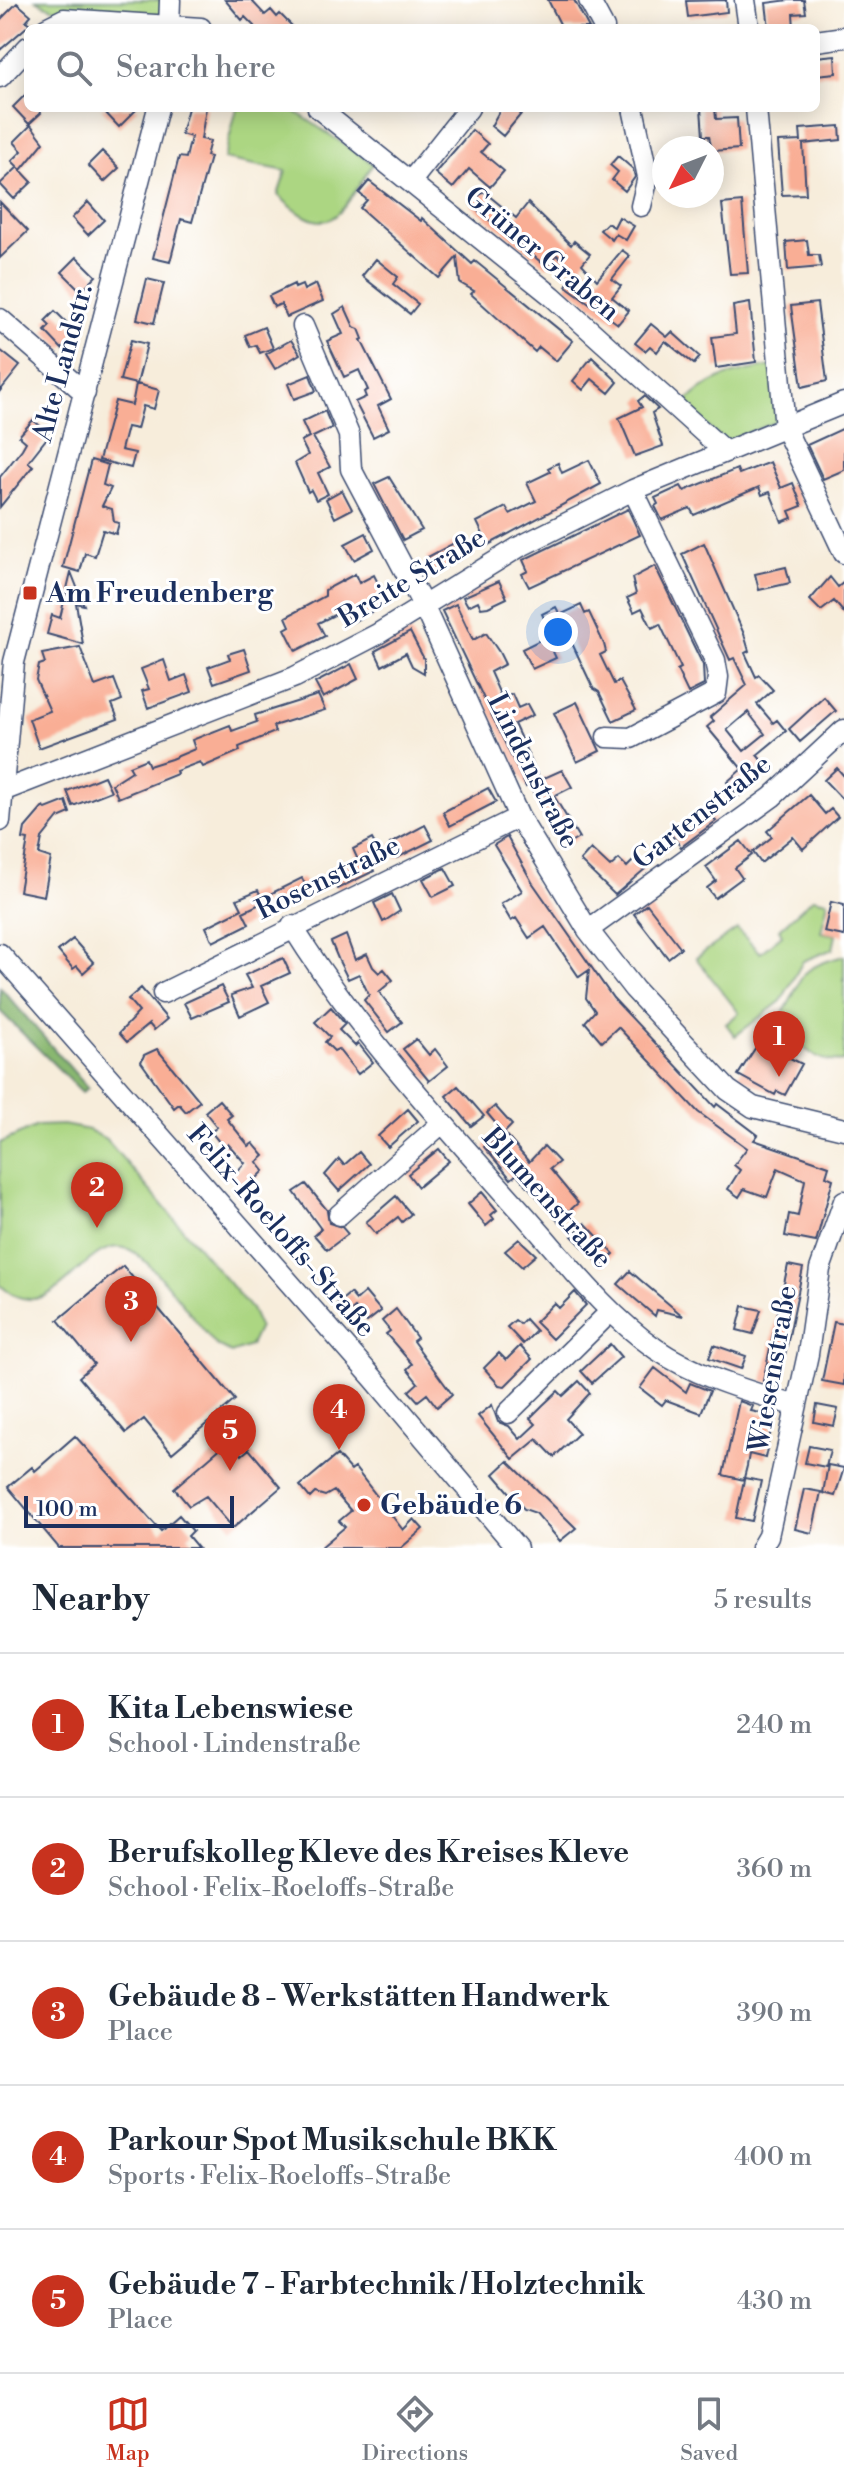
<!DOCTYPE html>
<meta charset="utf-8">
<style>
body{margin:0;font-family:"Libre Bodoni",serif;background:#f6f6f7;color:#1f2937}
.compass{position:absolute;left:652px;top:136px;width:72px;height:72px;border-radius:50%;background:#fff;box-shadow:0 4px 20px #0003;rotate:228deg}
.scale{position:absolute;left:24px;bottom:20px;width:210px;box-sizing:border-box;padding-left:8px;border:4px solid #1b2f5e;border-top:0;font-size:22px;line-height:28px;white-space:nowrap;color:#1b2f5e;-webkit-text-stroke:6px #fff;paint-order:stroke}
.you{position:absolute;left:558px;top:632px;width:28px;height:28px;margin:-20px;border:6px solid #fff;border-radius:50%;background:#1a73e8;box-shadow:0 0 0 12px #1a73e833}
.badge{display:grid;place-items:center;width:52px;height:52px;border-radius:50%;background:#c8321e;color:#fff;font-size:26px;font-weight:700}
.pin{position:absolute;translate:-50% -66px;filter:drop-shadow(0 2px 4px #0008)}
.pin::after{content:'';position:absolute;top:42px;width:28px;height:24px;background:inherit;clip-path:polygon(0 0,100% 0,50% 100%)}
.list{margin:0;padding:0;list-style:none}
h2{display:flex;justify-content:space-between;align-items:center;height:104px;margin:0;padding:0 32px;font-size:34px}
h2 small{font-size:26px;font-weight:400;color:#747a83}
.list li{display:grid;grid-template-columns:52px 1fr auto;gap:24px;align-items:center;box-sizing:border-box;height:144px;padding:0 32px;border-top:2px solid #e0e1e3}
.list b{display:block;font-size:30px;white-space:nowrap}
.list p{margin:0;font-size:26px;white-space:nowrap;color:#747a83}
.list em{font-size:26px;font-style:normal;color:#747a83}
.icon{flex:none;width:44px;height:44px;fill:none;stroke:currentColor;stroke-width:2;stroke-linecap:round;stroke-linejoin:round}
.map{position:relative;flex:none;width:844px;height:1548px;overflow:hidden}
.search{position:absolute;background:#fff;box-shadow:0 4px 20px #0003;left:24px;right:24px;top:24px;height:88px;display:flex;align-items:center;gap:20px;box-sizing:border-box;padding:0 28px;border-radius:12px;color:#747a83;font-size:30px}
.sheet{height:824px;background:#fff}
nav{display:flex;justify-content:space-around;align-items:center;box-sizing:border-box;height:112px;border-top:2px solid #e0e1e3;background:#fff;font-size:22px;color:#747a83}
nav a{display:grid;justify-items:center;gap:4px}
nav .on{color:#c8321e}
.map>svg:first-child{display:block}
.green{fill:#acd682;stroke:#648270;stroke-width:2}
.forest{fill:#89b770;stroke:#527367;stroke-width:2}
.building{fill:#f9ae95;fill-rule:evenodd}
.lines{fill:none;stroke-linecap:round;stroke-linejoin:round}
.minor-casing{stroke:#3c4c71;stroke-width:23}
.minor{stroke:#fff;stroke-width:20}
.poi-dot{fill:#c8321e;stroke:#fff;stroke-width:3}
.labels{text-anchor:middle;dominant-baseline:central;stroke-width:6;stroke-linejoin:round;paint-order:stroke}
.street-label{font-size:28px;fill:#1b2f5e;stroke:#fff}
.poi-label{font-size:28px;font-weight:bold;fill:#1b2f5e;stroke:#fff;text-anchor:start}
</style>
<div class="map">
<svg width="844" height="1548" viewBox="0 0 844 1548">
<rect width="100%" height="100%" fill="#fff"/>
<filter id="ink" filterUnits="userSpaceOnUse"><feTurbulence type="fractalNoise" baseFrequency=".0125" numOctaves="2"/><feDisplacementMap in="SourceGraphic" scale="16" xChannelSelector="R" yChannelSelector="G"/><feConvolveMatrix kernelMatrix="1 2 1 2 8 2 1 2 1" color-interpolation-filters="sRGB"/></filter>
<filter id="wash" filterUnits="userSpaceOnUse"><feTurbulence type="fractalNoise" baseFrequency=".006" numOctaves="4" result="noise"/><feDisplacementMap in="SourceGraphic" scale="32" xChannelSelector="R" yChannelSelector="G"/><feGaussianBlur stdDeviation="1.8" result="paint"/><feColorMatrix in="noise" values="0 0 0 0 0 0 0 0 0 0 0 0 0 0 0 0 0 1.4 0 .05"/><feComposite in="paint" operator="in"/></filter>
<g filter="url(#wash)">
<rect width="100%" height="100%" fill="#f7eddb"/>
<path class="green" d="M36,0H163L161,14L155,19C116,17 70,22 36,0Z
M237,108H290L373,164C340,211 333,248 278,195L286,171L224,159Z
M771,366L778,421L725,442L683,405C713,375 731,374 771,366Z
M813,898L828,901L821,932L836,935L833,949L803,961L781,1001L735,1036L726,1024L739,1013L696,958L737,929L760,953L782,935L779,929Z
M844,956V1061C815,1066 795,1040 778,1020C808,981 787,971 844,956Z
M63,1125L89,1130L106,1139L251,1309L259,1327L250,1346L231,1353L216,1345C198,1325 150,1257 128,1249C83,1232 55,1336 0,1285V1143L37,1126Z"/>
<path class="forest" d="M0,987L88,1088L82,1092L0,1011Z"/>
<g id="blocks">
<path class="building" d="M225,0H251L265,15L271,10L277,17L280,14L294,28H256L245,17L242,20Z
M548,0H574L589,28H562Z
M726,0L727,12L688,17L686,1Z
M789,0H804L806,13L793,14L794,28H769L766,3Z
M17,3L31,15L26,21L30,24L0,50V20Z
M835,55L836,73L816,75V57Z
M25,95L28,108H37L41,113L29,124L13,107Z
M101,108H138L119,127Z
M188,108H206L201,139L210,141L206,156L210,157L192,222L181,219L170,262L153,258L179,157L186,158L191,137L181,134Z
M501,108H526L503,136L491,126Z
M701,108H715L716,119L737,118L739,149L712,151L709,136H703Z
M31,125L44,142L21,170L12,161L22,151L14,142Z
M840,126L841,140L803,144L806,194L782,195L778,142L801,141L800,129Z
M472,130L488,144L481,152L504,171L490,187L469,169L453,188L435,173Z
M102,151L119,168L104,182L88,165Z
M618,156L633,169L635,177L625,191L612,180L618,172L610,165Z
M18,167L32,182L14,199L0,184Z
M369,181L421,221L422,218L472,264L475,261L573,341L556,361L539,347L535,352L471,294L474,291L460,283L457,257L439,278L360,208L367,200L359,193Z
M483,191L516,218L528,203L571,245L574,241L590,254L582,264L597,280L622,250L630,256L612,279L621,286L612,297L629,311L618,324L566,286L575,271L557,255L547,267L471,205Z
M0,202L28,231L0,258Z
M88,202L104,220L88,235L72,218Z
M742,202L748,273L730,274L722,204Z
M619,217L634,226L626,240L616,234L612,240L600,230L607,223L614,227Z
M807,240L809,255H819L821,267L788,270L786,242Z
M77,257L96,276L81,291L62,272Z
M376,259L398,277L393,284L418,304L410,314L362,276Z
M147,279L164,283L154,323L137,319Z
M294,284L295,288L302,285L304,290L316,284L323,301L287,317L281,304L274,307L269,296Z
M750,303L756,362L716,368L712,337L736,334L733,306Z
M817,303L827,381L802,387L791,306Z
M345,307L354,327L359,329L363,339L361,340L391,399L378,406L389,429L373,437L355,402L366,397L364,392L368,390L359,370L344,377L327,341L343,334L334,314Z
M55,311L78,334L62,349L45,331L50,326L45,321Z
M651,324L667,337L672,332L700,357L694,364L665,341L657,352L650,346L645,351L635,343Z
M264,327L273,348L260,353L256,345L250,347L245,335Z
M131,340L147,344L137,384L159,390L154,409L143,406L137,429L127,427L121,450L135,453L131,468L99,460L115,401L132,405L136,384L120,380Z
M291,340L300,354L275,369L266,354Z
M0,350L20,366L0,391Z
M592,357L618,382L609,393L592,379L583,390L573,381Z
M310,375L316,391L294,399L288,384Z
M644,396L658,409L652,413L663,446L635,456L619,418L642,407L638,401Z
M325,411L332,428L313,437L330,467L318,473L328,494L316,500L311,490L308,492L295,463L308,455L301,441L309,437L302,422Z
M33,420L50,434L28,462L33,466L0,507V477L22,449L26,442L19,436Z
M844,428V470L823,479L807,445Z
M91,460L108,465L103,485L111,488L102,506L112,509L114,522L119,523L116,534L103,530L95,556L85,553L80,572L63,567Z
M589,460L601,484L488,545L477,522L506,507L510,514L536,501L527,483L550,472L548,468L558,463L562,473Z
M770,462L781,488L793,483L802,506L789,511L792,518L782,522L770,492L762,495L759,487L694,515L690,508L662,520L655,506L658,504L655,498L681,486L684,491L737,469L739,474Z
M389,477L422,530L403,540L374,484Z
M342,490L352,509L335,518L326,499Z
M628,509L640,535L529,587L522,574L528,571L523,560Z
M366,533L374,549L354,560L345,544Z
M454,543L462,558L434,573L426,558Z
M704,543L744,634L749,651L745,653L756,677L759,675L773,690L757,704L773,723L777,720L786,731L757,755L769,769L739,796L727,782L742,769L707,727L714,721L710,717L747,685L734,658L730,660L682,554ZM748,712L765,734L744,751L727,730Z
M655,566L703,665L704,685L688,693L677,670L681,668L660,624L652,628L642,608L634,612L627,598L636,594L632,578Z
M786,567L790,583L759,590L755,574Z
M71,572L84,605L76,603L83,644L47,634L52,615L60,618Z
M355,574L359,583L374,575L388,603L351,623L344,610L318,623L325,636L296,651L285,629L290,626L286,617L325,596V590Z
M830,577L838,587L844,582V613L834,601L821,611L810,600Z
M499,581L507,598L488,607L481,608L478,601L468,606L463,597Z
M456,604L473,640L486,633L499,652L505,664L490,672L502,699L512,694L518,708L527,704L533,715L514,724L540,780L562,770L572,787L554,796L579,838L565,846L529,785L526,787L442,611Z
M581,605L585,614L589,612L604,644L606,652L600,655L614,684L620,681L636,710L613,721L599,692L593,688L562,622L549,629L542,614L556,607L560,615Z
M410,632L424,659V673L412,666L406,653L382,666L375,651Z
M546,637L556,658L532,669L522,649Z
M80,647L95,686L114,679L122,700L112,704L118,719L39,748L29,719L50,711L36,680L39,665L45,663L42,654Z
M244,649L251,670L214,683L208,667L230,659L228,654Z
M164,660L171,681L186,675L192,692L148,708L142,691L149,689L141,669Z
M351,664L358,679L323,698L315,683Z
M318,695L325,710L273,726L275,732L239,747L240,751L203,767L200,762L176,771L177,774L118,798L112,784L132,771L129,766L146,759L149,766L171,759L195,749L192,740L230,725L232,731L257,722L255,715Z
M824,697L836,711L800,742L789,729Z
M577,702L600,751L577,762L554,713Z
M837,768L844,776V801L824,780Z
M104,776L111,791L73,806L67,791Z
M488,788L496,802L450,826L443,812Z
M809,795L825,814L831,809L838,817L803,849L793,837L761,863L753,852L772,837L767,831Z
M66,801L70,813L58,818L42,838L39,854L51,858L44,896L19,891L28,840L23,839L25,828L43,807L46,809Z
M705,807L716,821L681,847L670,833Z
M425,825L433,840L397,858L390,844Z
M507,837L532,882L613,998L715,1107L717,1104L758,1135L754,1140L829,1166L826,1176L833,1179L816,1242L785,1236L789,1214L798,1216L805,1180L778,1168L767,1197L744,1189L739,1197L728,1189L740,1170L734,1165L747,1148L698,1112L618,1027L602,1042L585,1022L595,1011L586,998L589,970L579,977L545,927L529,938L516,918L511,921L501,904L522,891L494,845Z
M372,839L378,850L367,856L374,871L337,889L330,874L358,860L353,849Z
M741,841L752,855L735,868L742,878L715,898L707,888L716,881L706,867Z
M591,849L610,867L619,859L627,867L635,859L645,869L615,895L580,861Z
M445,868L455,886L433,897L423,879Z
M302,878L309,893L273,910L266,896Z
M258,890L264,902L243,912L249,924L213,942L206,927L242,909L237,899Z
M392,894L400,911L383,922L374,903Z
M831,902L844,905V936L824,932Z
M647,904L681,948L668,958L634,914Z
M346,935L355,960L367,954L373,967L379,973L384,969L393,980L379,992L402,1022L389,1032L364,1000L369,995L359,974L348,979L339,961L331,942Z
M73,939L94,963L83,973L77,966L73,969L58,951Z
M283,958L290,973L261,986L269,1002L240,1016L231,995L252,988L245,975Z
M221,986L229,1002L192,1018L184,1003Z
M141,988L167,1019L154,1030L149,1024L127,1042L119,1033L139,1012L128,999Z
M331,1007L345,1024L339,1030L355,1046L358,1043L373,1062L358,1074L338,1049L334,1051L325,1042L330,1037L315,1022Z
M763,1036L789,1050L786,1056L802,1064L785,1095L777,1091L775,1095L738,1075Z
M416,1039L429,1055L435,1049L448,1066L429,1081L403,1049Z
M157,1049L200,1101L186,1112L179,1104L174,1108L141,1062L144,1055Z
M458,1086L484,1116L471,1126L446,1096Z
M219,1100L232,1115L227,1119L249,1146L253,1143L264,1156L257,1162L264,1171L244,1191L232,1177L245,1163L228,1144L224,1148L211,1132L217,1127L205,1112Z
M495,1106L512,1125L504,1133L529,1162L544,1146L559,1162L550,1169L578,1203L558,1221L517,1174L511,1179L484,1147L503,1132L487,1113Z
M408,1109L418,1121L388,1147L378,1136Z
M439,1149L449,1161L418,1187L408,1174Z
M359,1152L369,1164L339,1191L325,1175L339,1159L344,1165Z
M306,1184L327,1210L329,1223L342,1227L348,1234L327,1250L314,1235L321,1229L294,1192Z
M482,1192L497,1210L491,1215L494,1219L486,1226L468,1204Z
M396,1196L411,1214L402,1222L398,1217L376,1234L366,1222Z
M585,1223L614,1254L602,1266L572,1236Z
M519,1239L536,1255L522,1267L505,1251Z
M788,1265L803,1268L779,1384L763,1381Z
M123,1266L235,1400L172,1453L144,1419L126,1433L79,1377L94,1364L58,1320Z
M630,1271L645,1284L683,1316L657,1310L655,1316L634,1298L618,1284Z
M365,1292L381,1311L367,1322L355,1308L345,1316L336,1305L350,1293L356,1300Z
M575,1292L586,1305L552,1339L535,1322L554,1303L559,1308Z
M743,1306L761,1310L753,1334L737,1330Z
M396,1309L417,1338L413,1341L452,1394L437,1407L427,1394L418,1401L409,1391L418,1383L407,1369L412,1364L386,1334L390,1331L382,1321Z
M525,1319L536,1331L523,1344L507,1327L515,1320L520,1324Z
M834,1322L844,1324V1385L822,1381Z
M610,1344L621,1357L592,1383L581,1371Z
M714,1345L746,1356L741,1369L709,1358Z
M520,1346L532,1359L505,1386L499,1385L484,1368L499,1353L506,1360Z
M655,1368L686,1392L690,1383L710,1391L701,1413L666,1400L662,1405L640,1388Z
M579,1381L590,1393L566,1419L579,1433L554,1457L537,1439L513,1459L478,1416L492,1405L498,1422L509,1426L520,1439L536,1424L530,1418L543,1405L558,1391L563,1396Z
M739,1401L753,1406L751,1411L774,1416L765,1458L749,1454L747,1466L744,1478L761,1481L752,1521L736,1518L744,1480L723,1475Z
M817,1405L838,1409L834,1426L814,1422Z
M75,1436L161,1531L179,1515L193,1531L188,1536L198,1548H59L8,1487L32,1467L35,1471Z
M230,1440L242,1455L249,1449L281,1487L233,1528L206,1496L189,1506L174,1488Z
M809,1446L830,1450L826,1467L805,1463Z
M337,1455L351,1471L355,1468L403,1530L414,1519L423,1529L401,1548H320L345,1527L339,1521L351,1511L334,1491L325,1496L315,1493L310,1498L300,1486Z
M508,1461L576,1528L560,1541L536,1513L524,1509L494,1474Z
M828,1465L844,1468L835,1496L823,1493Z
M804,1489L821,1492L812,1533L795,1529Z"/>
</g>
</g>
<g filter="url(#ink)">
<use href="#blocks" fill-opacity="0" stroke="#3c4c71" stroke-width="2"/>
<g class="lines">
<g class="minor-casing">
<path id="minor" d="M589,0L604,28
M745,0L749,28
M46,28L64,19L201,28
M169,28L170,0
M816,41L844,37
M0,77L28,47
M318,108L552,296L723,450
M633,108L648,177L641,206
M756,108L785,428L844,553
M411,181L469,108
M0,319L85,393
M303,326L349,435L351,469L424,607L519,817L588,930L634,989L728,1090L753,1107L844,1129
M607,737L631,738L716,693L718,677L715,660L633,490
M5,790L295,677L376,635L519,547L633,490L844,403
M0,821L14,662L158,108
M292,926C357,1031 446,1127 528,1219C568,1264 606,1314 656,1349C697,1377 749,1391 796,1406
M588,930L772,797L844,730
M0,954L374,1379L517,1548
M163,993L519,817
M339,1215L442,1123
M508,1413L611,1311
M761,1548L768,1536L808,1354L820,1269L844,1201"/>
</g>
<use href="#minor" class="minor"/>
</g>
</g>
<g class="poi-dot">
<rect x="22" y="585" width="16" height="16" rx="4"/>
<circle cx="364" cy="1505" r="8"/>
</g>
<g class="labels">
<g class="street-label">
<text transform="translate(542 254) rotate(40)">Grüner Graben</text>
<text transform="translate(63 363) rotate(-75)">Alte Landstr.</text>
<text transform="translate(412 578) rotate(-31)">Breite Straße</text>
<text transform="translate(533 771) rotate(63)">Lindenstraße</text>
<text transform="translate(702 812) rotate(-38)">Gartenstraße</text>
<text transform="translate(328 878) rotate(-26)">Rosenstraße</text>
<text transform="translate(547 1198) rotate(48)">Blumenstraße</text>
<text transform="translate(281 1231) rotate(49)">Felix-Roeloffs-Straße</text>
<text transform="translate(773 1369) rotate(-80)">Wiesenstraße</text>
</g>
<g class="poi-label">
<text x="46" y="593">Am Freudenberg</text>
<text x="380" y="1505">Gebäude 6</text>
</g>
</g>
</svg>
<svg class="compass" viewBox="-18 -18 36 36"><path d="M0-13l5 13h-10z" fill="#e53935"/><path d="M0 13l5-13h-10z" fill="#747a83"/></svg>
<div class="scale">100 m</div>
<div class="you"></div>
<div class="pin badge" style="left:779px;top:1077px">1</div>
<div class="pin badge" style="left:97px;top:1228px">2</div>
<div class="pin badge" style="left:131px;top:1342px">3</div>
<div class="pin badge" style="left:339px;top:1450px">4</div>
<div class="pin badge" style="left:230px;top:1471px">5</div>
<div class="search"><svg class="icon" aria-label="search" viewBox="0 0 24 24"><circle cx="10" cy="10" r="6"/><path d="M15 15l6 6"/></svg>Search here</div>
</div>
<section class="sheet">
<h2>Nearby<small>5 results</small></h2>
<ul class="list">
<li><span class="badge">1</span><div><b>Kita Lebenswiese</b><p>School · Lindenstraße</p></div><em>240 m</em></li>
<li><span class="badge">2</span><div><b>Berufskolleg Kleve des Kreises Kleve</b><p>School · Felix-Roeloffs-Straße</p></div><em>360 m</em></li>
<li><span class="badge">3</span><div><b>Gebäude 8 - Werkstätten Handwerk</b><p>Place</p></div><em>390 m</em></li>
<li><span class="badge">4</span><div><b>Parkour Spot Musikschule BKK</b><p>Sports · Felix-Roeloffs-Straße</p></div><em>400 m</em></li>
<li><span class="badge">5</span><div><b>Gebäude 7 - Farbtechnik / Holztechnik</b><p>Place</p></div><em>430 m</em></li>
</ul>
</section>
<nav>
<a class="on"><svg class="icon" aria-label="map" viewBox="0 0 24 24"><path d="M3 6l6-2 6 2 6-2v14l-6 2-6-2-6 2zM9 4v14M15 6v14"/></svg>Map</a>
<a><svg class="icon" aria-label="directions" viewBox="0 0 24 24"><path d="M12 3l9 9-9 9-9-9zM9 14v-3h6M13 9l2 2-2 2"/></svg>Directions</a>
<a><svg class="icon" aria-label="saved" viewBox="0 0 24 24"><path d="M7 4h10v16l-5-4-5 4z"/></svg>Saved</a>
</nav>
